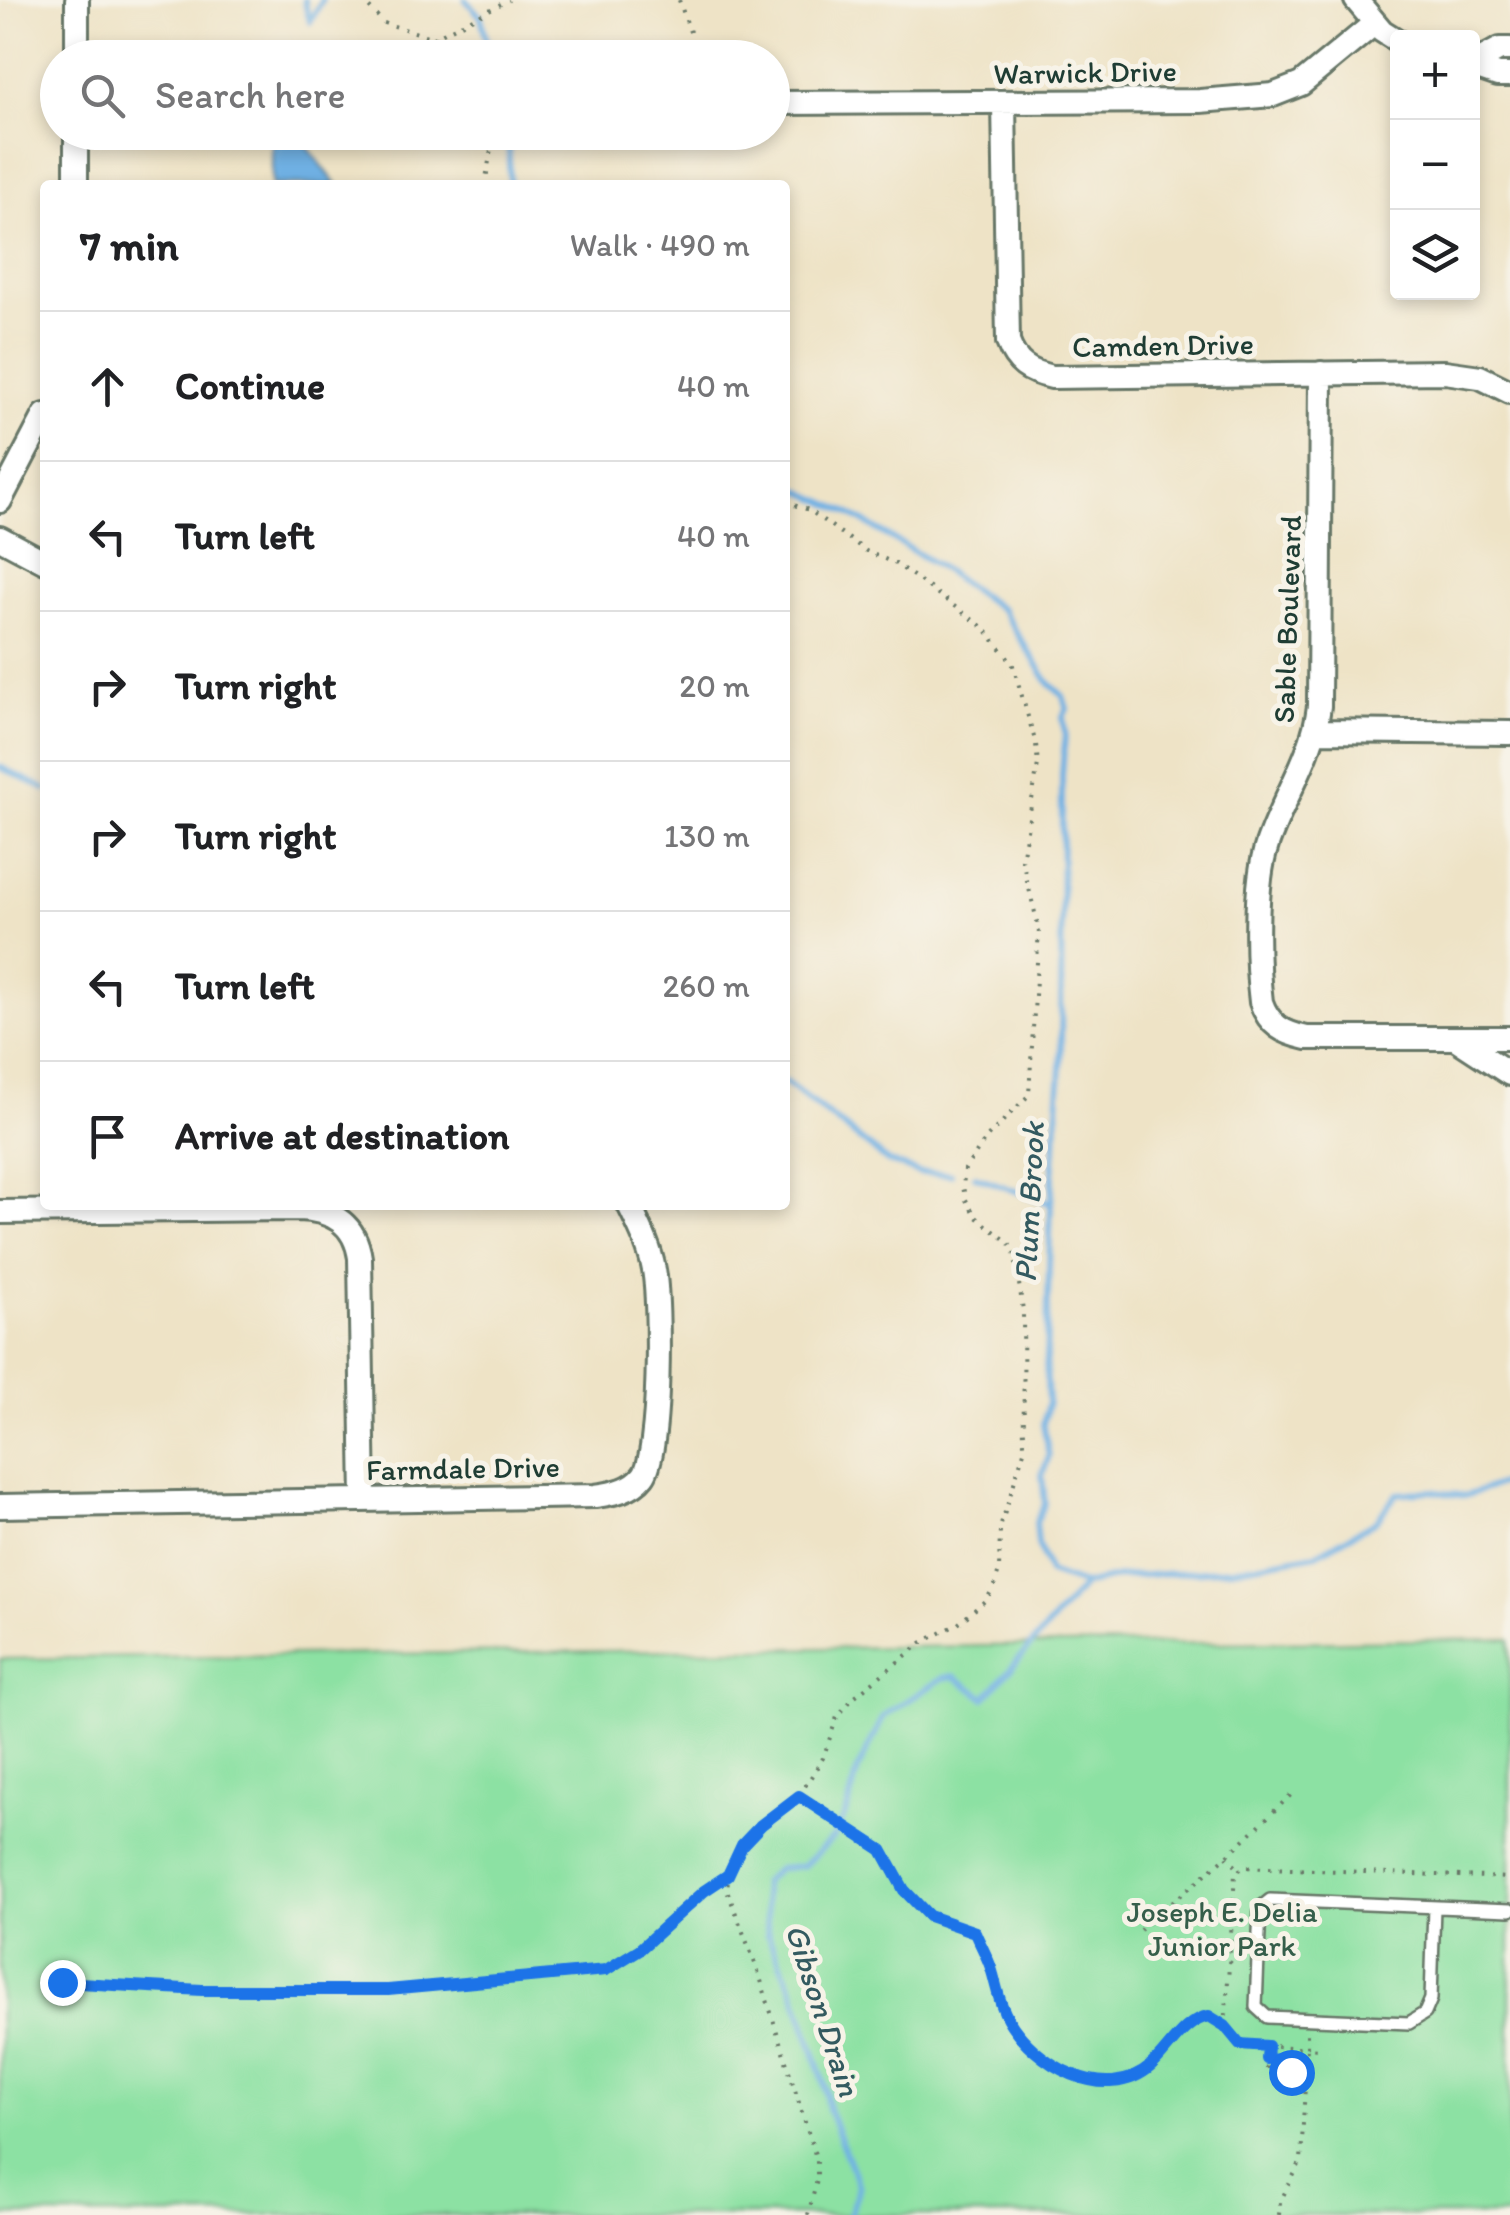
<!DOCTYPE html>
<meta charset="utf-8">
<style>
body{margin:0;font-family:Itim,sans-serif;background:#f2f2f2;color:#202124}
.controls{position:absolute;right:30px;top:30px;display:grid;overflow:hidden;border-radius:10px;box-shadow:0 5px 15px #0003}
.controls button{width:90px;height:90px;display:grid;place-items:center;padding:0;border:0;border-bottom:2px solid #e0e0e0;background:#fff;color:#202124;font:50px sans-serif}
.stop{position:absolute;width:30px;height:30px;margin:-22px;border:8px solid #1a73e8;border-radius:50%;background:#fff}
.stop.end{background:#1a73e8;border-color:#fff;box-shadow:0 2px 10px #0008}
.list{margin:0;padding:0;list-style:none}
h2{display:flex;justify-content:space-between;align-items:center;height:130px;margin:0;padding:0 40px;font-size:42px}
h2 small{font-size:32px;font-weight:400;color:#757577}
.list li{display:grid;grid-template-columns:65px 1fr auto;gap:30px;align-items:center;box-sizing:border-box;height:150px;padding:0 40px;border-top:2px solid #e0e0e0}
.list b{display:block;font-size:38px;white-space:nowrap}
.list em{font-size:32px;font-style:normal;color:#757577}
.icon{flex:none;width:55px;height:55px;fill:none;stroke:currentColor;stroke-width:2;stroke-linecap:round;stroke-linejoin:round}
.map{position:relative;flex:none;width:1510px;height:2215px;overflow:hidden}
.search{position:absolute;background:#fff;box-shadow:0 5px 15px #0003;left:40px;top:40px;width:750px;height:110px;display:flex;align-items:center;gap:25px;box-sizing:border-box;padding:0 35px;border-radius:55px;color:#757577;font-size:38px}
.panel{position:absolute;background:#fff;box-shadow:0 5px 15px #0003;left:40px;top:180px;width:750px;height:1030px;border-radius:10px}
.map>svg:first-child{display:block}
.green{fill:#8ce1a3;stroke:#568f6c;stroke-width:2.5}
.water{fill:#6fb1e4;stroke:#47778c;stroke-width:2.5}
.lines{fill:none;stroke-linecap:round;stroke-linejoin:round}
.stream{stroke:#6fb1e4;stroke-width:6}
.service-casing{stroke:#677767;stroke-width:16}
.minor-casing{stroke:#677767;stroke-width:28}
.path{stroke:#677767;stroke-width:4;stroke-dasharray:2.5 8;stroke-linecap:butt}
.service{stroke:#fff;stroke-width:11}
.minor{stroke:#fff;stroke-width:22}
.route{stroke:#1a73e8;stroke-width:12}
.labels{text-anchor:middle;dominant-baseline:central;stroke-width:10;stroke-linejoin:round;paint-order:stroke}
.street-label{font-size:30px;fill:#1f3d34;stroke:#f7f3e8}
.park-label{font-size:30px;fill:#355e4a;stroke:#f7f3e8}
.water-label{font-size:32px;font-style:italic;fill:#335a60;stroke:#f7f3e8}
</style>
<div class="map">
<svg width="1510" height="2215" viewBox="0 0 1510 2215">
<rect width="100%" height="100%" fill="#f7f3e8"/>
<filter id="ink" filterUnits="userSpaceOnUse"><feTurbulence type="fractalNoise" baseFrequency=".01" numOctaves="2"/><feDisplacementMap in="SourceGraphic" scale="20" xChannelSelector="R" yChannelSelector="G"/><feConvolveMatrix kernelMatrix="1 2 1 2 8 2 1 2 1" color-interpolation-filters="sRGB"/></filter>
<filter id="wash" filterUnits="userSpaceOnUse"><feTurbulence type="fractalNoise" baseFrequency=".0048" numOctaves="4" result="noise"/><feDisplacementMap in="SourceGraphic" scale="40" xChannelSelector="R" yChannelSelector="G"/><feGaussianBlur stdDeviation="2.25" result="paint"/><feColorMatrix in="noise" values="0 0 0 0 0 0 0 0 0 0 0 0 0 0 0 0 0 1.4 0 .05"/><feComposite in="paint" operator="in"/></filter>
<g filter="url(#wash)">
<rect width="100%" height="100%" fill="#eee3c6"/>
<path class="green" d="M1510,1639V2215H0V1659Z"/>
<path class="water" d="M272,133H297L337,185H272Z"/>
<g class="lines">
<path class="stream" d="M304,0L310,22L322,0
M466,0L481,17L491,58
M508,132L510,185
M785,484L847,512L935,564L1002,610L1049,683L1063,696L1067,709L1063,717L1065,734L1062,775L1061,1067L1051,1204L1046,1362L1048,1402L1043,1424L1049,1456L1042,1475L1045,1504L1036,1522L1038,1544L1049,1573L1084,1585L1119,1577L1232,1569L1317,1554L1376,1521L1397,1494L1430,1491L1465,1496L1510,1481
M0,767L45,789
M785,1082L889,1162L919,1173L951,1174
M975,1176L1051,1204
M849,2215L859,2187L828,2109L823,2079L793,1989L768,1936L763,1883L778,1868L803,1866L834,1837L847,1811L858,1769L884,1716L943,1678L954,1676L985,1698L1084,1585"/>
</g>
</g>
<g filter="url(#ink)">
<g class="lines">
<g class="service-casing">
<path id="service" d="M1434,1907L1431,1999L1425,2013L1409,2023L1267,2017L1256,2007L1260,1908L1270,1900L1510,1910"/>
</g>
<g class="minor-casing">
<path id="minor" d="M1356,0L1382,31L1398,41
M77,58V0
M1472,64L1500,49H1510
M1472,66L1498,75H1510
M772,103L1200,101L1273,95L1301,84L1375,23
M1004,103L1008,342C1016,364 1029,372 1052,377L1445,372L1480,377L1510,392
M76,185V132
M1321,373L1319,706C1313,757 1283,797 1267,845C1254,884 1256,961 1261,1002C1269,1025 1283,1033 1307,1038H1510
M0,501L45,415
M0,538L45,562
M1316,731L1510,733
M1458,1040L1510,1074
M0,1212L298,1209C332,1210 355,1223 360,1258L364,1500
M0,1506L595,1496C613,1494 632,1490 643,1476C661,1454 660,1301 654,1270C650,1247 639,1226 629,1205"/>
</g>
<path class="path" d="M362,0L384,23L451,43L466,58
M679,0L699,58
M433,38L509,0
M485,185L492,143L491,132
M785,502L809,510L866,551L896,564L916,578L984,628L1012,662L1036,744L1038,764L1022,860L1039,929L1029,1095L987,1137L965,1169L963,1186L965,1198L976,1217L1007,1241L1014,1251L1023,1310L1024,1451L1000,1528L999,1571L994,1586L987,1599L958,1624L923,1642L855,1696L837,1717L823,1758L799,1796
M1227,1856L1239,1870
M1140,1930L1227,1856L1293,1793
M62,1982L202,1990H388L606,1970L640,1949L704,1891L728,1875
M1225,2026L1235,1874L1243,1867L1510,1878
M1268,2047L1267,2059L1306,2061
M1267,2069V2059
M1291,2072V2060
M808,2215L817,2180V2161L759,1974L727,1890C730,1843 767,1823 799,1796L882,1849L904,1890L929,1916L975,1932C980,1944 987,1956 991,1968C997,1986 998,2002 1008,2019C1034,2064 1105,2106 1151,2066C1169,2050 1184,2020 1209,2016L1225,2026L1240,2044L1307,2048V2033
M1279,2215L1280,2202L1301,2161L1307,2048L1320,2049"/>
<use href="#service" class="service"/>
<use href="#minor" class="minor"/>
</g>
</g>
<g class="lines" filter="url(#ink)">
<path class="route" d="M62,1982L202,1990H388L606,1970L640,1949L704,1891L728,1875L742,1845L761,1825L799,1796L882,1850L904,1890L929,1916L975,1932C980,1944 987,1956 991,1968C997,1986 998,2002 1008,2019C1034,2064 1105,2106 1151,2066C1169,2050 1184,2020 1209,2016L1225,2026L1240,2044L1268,2046L1267,2059L1291,2060V2072"/>
</g>
<g class="labels">
<g class="street-label">
<text transform="translate(1085 72) rotate(-1)">Warwick Drive</text>
<text transform="translate(1163 345) rotate(-1)">Camden Drive</text>
<text transform="translate(1287 619) rotate(-88)">Sable Boulevard</text>
<text transform="translate(463 1468) rotate(-1)">Farmdale Drive</text>
</g>
<g class="park-label">
<text x="1222" y="1911">Joseph E. Delia<tspan x="1222" dy="34">Junior Park</tspan></text>
</g>
<g class="water-label">
<text transform="translate(1029 1202) rotate(-87)">Plum Brook</text>
<text transform="translate(823 2010) rotate(72)">Gibson Drain</text>
</g>
</g>
</svg>
<div class="controls">
<button>+</button>
<button>−</button>
<button><svg class="icon" aria-label="layers" viewBox="0 0 24 24"><path d="M12 4l9 5-9 5-9-5zM3 14l9 5 9-5"/></svg></button>
</div>
<div class="stop" style="left:1291px;top:2072px"></div>
<div class="stop end" style="left:62px;top:1982px"></div>
<div class="search"><svg class="icon" aria-label="search" viewBox="0 0 24 24"><circle cx="10" cy="10" r="6"/><path d="M15 15l6 6"/></svg>Search here</div>
<section class="panel">
<h2>7 min<small>Walk · 490 m</small></h2>
<ul class="list">
<li><svg class="icon" aria-label="ahead" viewBox="0 0 24 24"><path d="M12 20V5M6 11l6-6 6 6"/></svg><div><b>Continue</b></div><em>40 m</em></li>
<li><svg class="icon" aria-label="left" viewBox="0 0 24 24"><path d="M17 20v-9H6M10 6l-5 5 5 5"/></svg><div><b>Turn left</b></div><em>40 m</em></li>
<li><svg class="icon" aria-label="right" viewBox="0 0 24 24"><path d="M7 20v-9h11M14 6l5 5-5 5"/></svg><div><b>Turn right</b></div><em>20 m</em></li>
<li><svg class="icon" aria-label="right" viewBox="0 0 24 24"><path d="M7 20v-9h11M14 6l5 5-5 5"/></svg><div><b>Turn right</b></div><em>130 m</em></li>
<li><svg class="icon" aria-label="left" viewBox="0 0 24 24"><path d="M17 20v-9H6M10 6l-5 5 5 5"/></svg><div><b>Turn left</b></div><em>260 m</em></li>
<li><svg class="icon" aria-label="arrive" viewBox="0 0 24 24"><path d="M6 21V4h12l-3 4 3 4H6"/></svg><div><b>Arrive at destination</b></div></li>
</ul>
</section>
</div>
